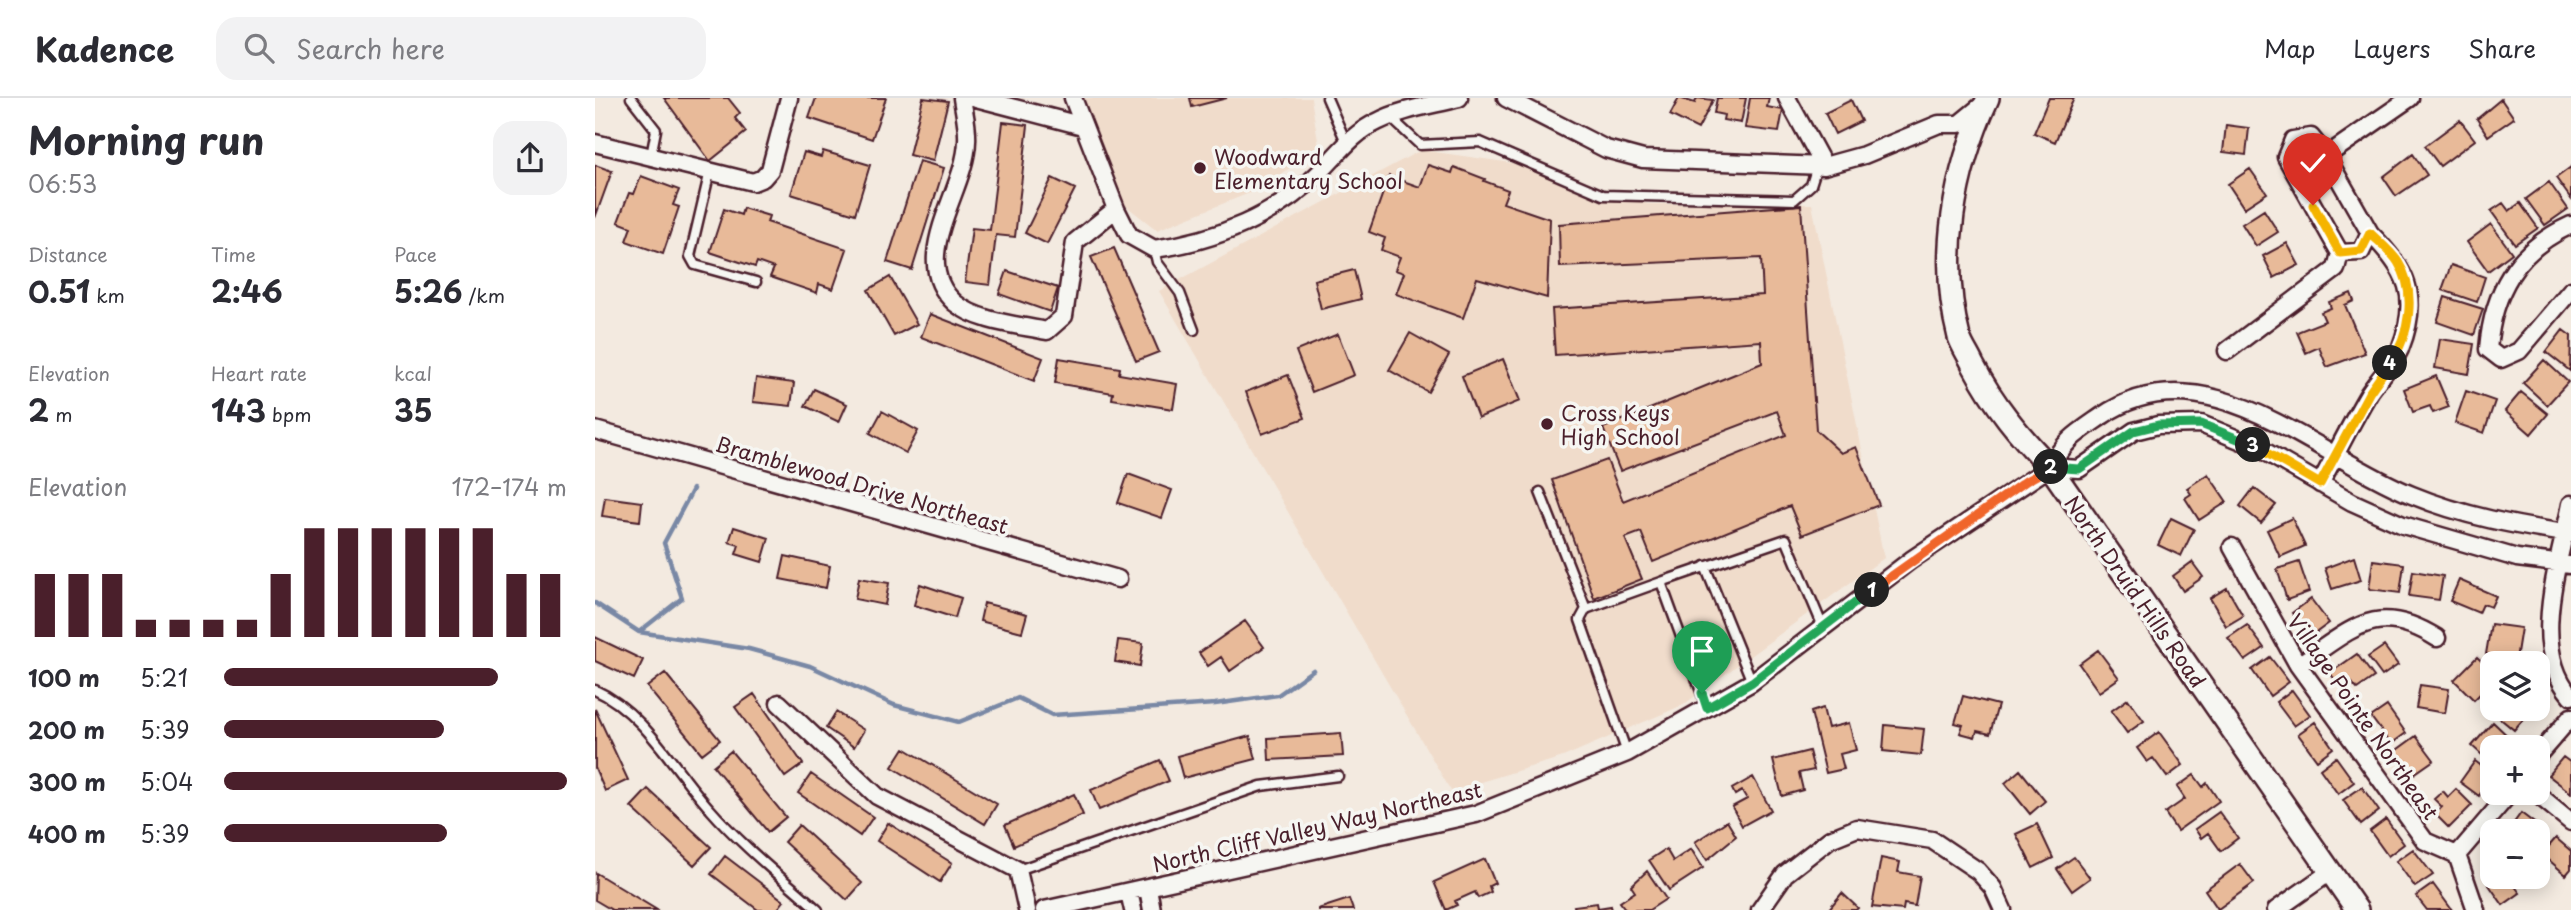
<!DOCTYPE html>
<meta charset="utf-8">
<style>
body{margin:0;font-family:"Playpen Sans",sans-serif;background:#f2f2f3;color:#2b2b33;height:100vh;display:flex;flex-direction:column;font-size:26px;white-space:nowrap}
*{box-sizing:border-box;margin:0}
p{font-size:23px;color:#7c7c81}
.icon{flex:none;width:38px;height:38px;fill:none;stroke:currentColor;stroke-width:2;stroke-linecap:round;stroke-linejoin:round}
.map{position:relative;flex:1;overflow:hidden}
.details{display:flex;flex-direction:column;background:#fff;width:595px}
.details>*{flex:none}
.tools{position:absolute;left:1885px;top:553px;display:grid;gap:14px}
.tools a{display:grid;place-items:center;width:70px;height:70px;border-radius:14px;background:#fff;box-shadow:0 4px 18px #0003;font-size:35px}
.pin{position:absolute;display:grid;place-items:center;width:60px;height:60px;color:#fff;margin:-72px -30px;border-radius:50% 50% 50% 0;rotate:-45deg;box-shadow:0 0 7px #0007}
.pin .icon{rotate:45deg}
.km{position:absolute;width:35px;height:35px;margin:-18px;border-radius:50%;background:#222;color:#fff;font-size:19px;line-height:35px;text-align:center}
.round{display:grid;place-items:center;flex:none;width:74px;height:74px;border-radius:21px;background:#f2f2f3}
.head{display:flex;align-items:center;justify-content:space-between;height:119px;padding:0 28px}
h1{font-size:38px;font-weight:700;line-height:52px}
.stats{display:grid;grid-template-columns:repeat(3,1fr);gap:10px;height:119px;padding:7px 28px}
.stats div{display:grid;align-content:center}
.stats b{font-size:30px;font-weight:700}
.stats small{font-size:19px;font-weight:400}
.stats p{font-size:19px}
.chart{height:196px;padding:14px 28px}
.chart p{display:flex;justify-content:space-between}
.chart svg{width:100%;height:126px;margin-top:7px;stroke:#4a1f2b;stroke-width:6}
ul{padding:0 28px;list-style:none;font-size:23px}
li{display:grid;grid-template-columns:112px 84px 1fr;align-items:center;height:52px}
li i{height:18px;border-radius:9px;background:#4a1f2b}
header{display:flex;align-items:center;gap:42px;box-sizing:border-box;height:98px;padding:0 35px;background:#fff;border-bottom:2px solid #e1e1e2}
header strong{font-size:33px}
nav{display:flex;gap:38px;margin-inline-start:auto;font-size:24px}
.search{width:490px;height:63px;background:#f2f2f3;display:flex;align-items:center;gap:18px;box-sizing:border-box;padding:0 24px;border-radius:21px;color:#7c7c81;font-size:26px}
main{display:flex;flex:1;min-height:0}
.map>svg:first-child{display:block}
.built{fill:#f0dccb}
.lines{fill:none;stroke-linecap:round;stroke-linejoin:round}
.stream{stroke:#7988a5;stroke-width:4.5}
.building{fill:#e8ba99;stroke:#4a1f2b;stroke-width:2}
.lane-casing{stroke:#4a1f2b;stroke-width:13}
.street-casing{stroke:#4a1f2b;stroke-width:21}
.secondary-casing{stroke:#4a1f2b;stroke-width:26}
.lane{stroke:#f6f6f2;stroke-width:8}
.street{stroke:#f6f6f2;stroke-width:16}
.secondary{stroke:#f6f6f2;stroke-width:21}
.split-1-casing{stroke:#fff;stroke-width:14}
.split-2-casing{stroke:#fff;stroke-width:14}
.split-3-casing{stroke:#fff;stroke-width:14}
.split-4-casing{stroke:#fff;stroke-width:14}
.split-5-casing{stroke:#fff;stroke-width:14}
.split-1{stroke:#22a559;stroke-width:9}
.split-2{stroke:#f0652b;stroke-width:9}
.split-3{stroke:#22a559;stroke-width:9}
.split-4{stroke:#f5b400;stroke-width:9}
.split-5{stroke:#f5b400;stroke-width:9}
.poi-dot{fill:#4a1f2b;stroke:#f6f6f2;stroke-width:2.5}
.labels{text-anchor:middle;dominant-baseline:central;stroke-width:7;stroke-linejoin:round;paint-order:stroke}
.poi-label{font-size:21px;fill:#4a1f2b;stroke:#f6f6f2;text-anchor:start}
.street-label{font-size:21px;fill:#4a1f2b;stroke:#f6f6f2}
</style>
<header>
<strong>Kadence</strong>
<div class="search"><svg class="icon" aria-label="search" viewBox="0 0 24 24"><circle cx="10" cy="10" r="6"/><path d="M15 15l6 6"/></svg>Search here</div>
<nav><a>Map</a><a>Layers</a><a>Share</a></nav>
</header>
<main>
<section class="details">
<div class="head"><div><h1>Morning run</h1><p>06:53</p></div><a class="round"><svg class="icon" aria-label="share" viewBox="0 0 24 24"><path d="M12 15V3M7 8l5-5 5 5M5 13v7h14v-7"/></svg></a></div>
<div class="stats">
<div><p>Distance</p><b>0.51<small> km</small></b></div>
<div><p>Time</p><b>2:46</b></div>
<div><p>Pace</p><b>5:26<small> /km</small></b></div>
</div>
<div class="stats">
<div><p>Elevation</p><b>2<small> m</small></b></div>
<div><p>Heart rate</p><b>143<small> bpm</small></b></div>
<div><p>kcal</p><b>35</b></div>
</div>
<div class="chart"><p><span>Elevation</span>172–174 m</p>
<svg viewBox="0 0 160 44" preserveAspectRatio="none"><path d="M5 44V22M15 44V22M25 44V22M35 44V38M45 44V38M55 44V38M65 44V38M75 44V22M85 44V6M95 44V6M105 44V6M115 44V6M125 44V6M135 44V6M145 44V22M155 44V22"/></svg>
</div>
<ul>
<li><b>100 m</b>5:21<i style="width:80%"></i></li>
<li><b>200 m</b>5:39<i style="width:64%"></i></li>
<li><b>300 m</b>5:04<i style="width:100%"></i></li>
<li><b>400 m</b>5:39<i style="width:65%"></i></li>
</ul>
</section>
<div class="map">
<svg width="1976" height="812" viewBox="0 0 1976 812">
<rect width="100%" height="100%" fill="#f3eae0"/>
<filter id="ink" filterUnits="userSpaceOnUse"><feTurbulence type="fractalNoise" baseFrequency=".0143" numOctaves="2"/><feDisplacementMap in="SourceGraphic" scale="14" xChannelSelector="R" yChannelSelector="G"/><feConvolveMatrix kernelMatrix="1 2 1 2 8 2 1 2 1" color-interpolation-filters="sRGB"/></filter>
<g filter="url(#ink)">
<path class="built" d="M486,0H716L724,49L667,90L562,132L530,107Z
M826,52L917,65L1053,106H1217L1289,460L1088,607L968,659L856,693L564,193Z"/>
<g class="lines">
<path class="stream" d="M0,505L44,534L87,500L69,445L98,391
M44,534L154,551L215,568L299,607L364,624L423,600L457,617L620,606L683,597L718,572"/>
</g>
<path class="building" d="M69,0H133L145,15L140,20L151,34L115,63Z
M221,0H291L277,41L214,20Z
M328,0L353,3L338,63L314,57Z
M595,0H632L597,9Z
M1084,0L1100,5L1102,0L1118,2L1103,31L1075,17Z
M1122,0H1151L1146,25L1128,22L1129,17L1119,15Z
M1155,0H1174L1172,9L1188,12L1184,34L1150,30Z
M1454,0H1479L1460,44L1439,35Z
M1906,1L1919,20L1893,38L1882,21Z
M1256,2L1266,23L1240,36L1230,15Z
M1865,22L1880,42L1845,68L1830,48Z
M408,24L433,27L420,139L401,137L395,187L370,184L377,130L395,132Z
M1631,27L1654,30L1651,57L1628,54Z
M228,53L275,67L260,116L196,96L209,54L226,59Z
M1818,56L1832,77L1801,98L1788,79Z
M324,63L349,70L317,172L292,164Z
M0,67L17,73L0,120Z
M833,67L857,75L859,69L890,81L889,83L913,92L908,105L955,121L952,200L882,180L868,220L801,196L809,175L800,172L805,159L786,152L790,140L774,134L794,78L825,89Z
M1976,69V101L1961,80Z
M1655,71L1672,95L1649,110L1633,86Z
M46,78L84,92L78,107L84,109L68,156L31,143L36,129L23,124L34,95L39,96Z
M457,80L480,91L452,146L430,135Z
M1954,84L1973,111L1950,127L1931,101Z
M1908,105L1914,113L1925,105L1943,130L1920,146L1896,113Z
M1206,107L1221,332L1246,355L1261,349L1284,407L1207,437L1195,408L1058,464L1046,434L1030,440L1047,481L999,500L957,382L1012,362L1028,403L1191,337L1182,313L1025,373L1008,330L1167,265L1166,243L960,257L957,211L1168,197L1166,160L965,169L964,126Z
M148,110L174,118L172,124L252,151L238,191L224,186L222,195L175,179L179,170L162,164L160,169L115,154L129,111L146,117Z
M1669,112L1683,134L1661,148L1647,126Z
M1896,126L1917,155L1893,173L1872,144Z
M1692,145L1704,167L1679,180L1668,158Z
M519,150L564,254L541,263L496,159Z
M1856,167L1890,179L1882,204L1847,192Z
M759,172L766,201L726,211L719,182Z
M412,173L463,190L455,214L404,196Z
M295,179L322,226L299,238L273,192Z
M1756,195L1759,203L1750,207L1770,255L1732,269L1724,249L1711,255L1702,234L1730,223L1726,214L1736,210L1734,204Z
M1850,199L1888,211L1879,237L1842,224Z
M335,216L448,260L439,283L326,239Z
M1968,232L1976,238L1975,273L1951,254Z
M815,235L854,257L833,294L794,272Z
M743,236L759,277L717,294L701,253Z
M1845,241L1879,246L1874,276L1840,270Z
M464,260L525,270L524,276L582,286L578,311L517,301L518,295L460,285Z
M908,261L925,303L883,320L867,278Z
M1949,262L1973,284L1952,307L1928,285Z
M693,277L710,320L667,336L651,294Z
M1841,278L1854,309L1838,315L1835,308L1818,314L1809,291Z
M161,280L199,285L196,308L158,304Z
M219,291L252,306L244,324L210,308Z
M1871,293L1900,303L1889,335L1860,325Z
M1926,294L1953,316L1936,336L1910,313Z
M287,313L323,333L311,355L275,335Z
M533,376L577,392L567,420L523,405Z
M1613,376L1632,404L1604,422L1590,400L1596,396L1592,390Z
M1659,390L1681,407L1666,425L1645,408Z
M10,399L47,404L45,423L7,418Z
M1576,420L1599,431L1586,458L1563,447Z
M1697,420L1710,448L1685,459L1672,432Z
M139,429L174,440L167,464L141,456L144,447L134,444Z
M190,458L235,468L231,490L185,481Z
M1759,459L1766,482L1737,491L1730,470Z
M1778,462L1809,466L1805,495L1774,491Z
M1597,464L1608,479L1588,493L1578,478Z
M1704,464L1714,494L1692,502L1682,471Z
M1818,473L1848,478L1844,502L1814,498Z
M264,480L294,485L290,507L260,501Z
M1864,482L1901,498L1896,509L1888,506L1884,515L1855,503Z
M325,486L366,500L360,520L319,507Z
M1632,490L1648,518L1631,528L1615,500Z
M1716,501L1734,525L1715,539L1697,515Z
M389,505L432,516L427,534L385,523Z
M650,523L669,549L635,573L626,559L613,568L604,555Z
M1896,526L1926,530L1921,561L1891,556Z
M1652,527L1669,550L1650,563L1633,540Z
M0,539L48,562L39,581L0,563Z
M523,542L548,545L545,568L520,564Z
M1789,548L1803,567L1787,578L1773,559Z
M1503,552L1524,580L1504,594L1484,566Z
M1762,556L1779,579L1762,591L1757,585L1748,592L1735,575Z
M1675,559L1694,584L1675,598L1657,572Z
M1882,559L1897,573L1888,583L1893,588L1879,602L1859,582Z
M70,575L125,642L107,656L52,589Z
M1825,587L1854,591L1850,615L1821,610Z
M1697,592L1715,617L1699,628L1681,604Z
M159,596L208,666L190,679L140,609Z
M1368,598L1403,607L1395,636L1382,633L1380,639L1365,635L1368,627L1360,625Z
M1533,601L1549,623L1532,635L1516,613Z
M1792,608L1811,635L1796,646L1776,619Z
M1228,610L1233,630L1254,625L1261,652L1245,656L1249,671L1231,675L1216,614Z
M0,611L33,682L10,693L0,670Z
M1909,611H1937L1919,632L1902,618Z
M241,614L269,632L259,649L231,630Z
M1720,624L1738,650L1722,662L1703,636Z
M1898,624L1917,642L1910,649H1897L1896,665L1877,648Z
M1290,627L1329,631L1326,657L1288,653Z
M1564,634L1588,667L1572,679L1558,660L1552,664L1542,650Z
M746,635L748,658L674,662L673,640Z
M655,638L661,661L588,680L582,658Z
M1821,638L1839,662L1816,678L1799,654Z
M309,650L402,706L390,726L297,669Z
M136,653L191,719L173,734L118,668Z
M1214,653L1219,672L1204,675L1208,692L1187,698L1178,662Z
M1741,659L1759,684L1743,696L1725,671Z
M1968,659L1976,665V695L1953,677Z
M565,662L574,683L504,712L496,692Z
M1880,663L1897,676L1884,698L1865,684Z
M1425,672L1450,703L1435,716L1410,685Z
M216,676L278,719L265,738L203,695Z
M1599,677L1608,689L1612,685L1624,703L1582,733L1570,715L1590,701L1582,689Z
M1158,679L1176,712L1147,728L1137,709L1152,701L1147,693L1140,697L1137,691Z
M1767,689L1784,713L1766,727L1748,702Z
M53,691L116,749L99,767L36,709Z
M1861,691L1877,707L1854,730L1840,716L1847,709L1839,701L1848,693L1853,699Z
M479,696L488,717L419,748L410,727Z
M1624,714L1643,740L1626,753L1613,735L1606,740L1600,731Z
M1926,715L1951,734L1942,746V733H1913Z
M1791,721L1809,746L1793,758L1775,733Z
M1132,723L1141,738L1112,762L1100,744Z
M293,725L357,765L345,784L282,743Z
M1442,726L1458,760L1438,770L1421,736Z
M204,727L267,785L252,802L189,744Z
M1961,740L1976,753V771L1971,777L1947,756Z
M1071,751L1078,763L1096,751L1108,770L1074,792L1054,762Z
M1818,751L1838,777L1820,789L1801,763Z
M130,758L189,803L182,812H163L116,776Z
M1479,759L1495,780L1477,793L1462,771Z
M1286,760L1305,764L1303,774L1325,778L1320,808L1309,806L1308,812L1277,809Z
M890,761L900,785L894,788L896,794L883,800L880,794L860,803L862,807L851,812L839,784Z
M1645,766L1659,785L1623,811L1610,792Z
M1052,773L1071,801L1054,812H1031L1025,804L1040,794L1036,788Z
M1,775L62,812H17L0,802Z
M1905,779H1913L1925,795L1908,807L1894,787Z
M1838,786L1857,812H1832L1821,798Z
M1247,795L1263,810L1261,812H1233Z
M754,801L758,812H723V811Z
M1002,805L1003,810L1016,808L1017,812H980L979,808Z"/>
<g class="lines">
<g class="lane-casing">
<path id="lane" d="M36,0L61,32L56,58
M732,0L751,44
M795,19L825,47L885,44L1008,97L1199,102L1216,87L1222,68
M115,73L95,158L100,167L161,184
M559,151L562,164L585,195L599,232
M945,394L991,511L985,522L1032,655
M1110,468L1157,584
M991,511L1066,484
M0,592C48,613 79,671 114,710C147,748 186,779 223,812
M1112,610L1066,484L1191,441L1228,529
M423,772L666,688L743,678"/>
</g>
<g class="street-casing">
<path id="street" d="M367,0C369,14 373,29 372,43C371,93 311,162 360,205C383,224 424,227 452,233L469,218L480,144L521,111
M381,0L488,28
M478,0L521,111L534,137L559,151C620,143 682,118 726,73C744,55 758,35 782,24C807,11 838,7 864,0
M911,0L1011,51L1048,61L1229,68L1269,57L1344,26H1364L1391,4
M1192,0L1229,68
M1716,39L1731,58L1775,135L1766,154L1745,155L1691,59L1698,42Z
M0,45L158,84L168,80L175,72L194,0
M1731,58L1815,0
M1976,127C1921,152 1898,194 1893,251L1906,261L1924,253L1976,192
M1632,253L1741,171L1745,155
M0,332L523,481
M1455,369C1471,341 1481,336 1507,318C1611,247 1722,359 1817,397C1868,418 1922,428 1976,436
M1455,369L1484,371L1539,333L1563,327L1606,326L1664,350L1757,404L1808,427L1922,460L1976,467
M1725,386C1741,356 1756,325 1774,295C1783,281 1798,267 1805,251C1826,198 1812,173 1775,135
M1976,406C1965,464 1933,549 1976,598
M1637,449L1703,567L1830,743L1862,757
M1703,567C1756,533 1780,501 1842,540
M184,605L282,698L423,772L432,812
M1942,658L1976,619
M1941,695L1976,724
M1862,757L1915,695
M1862,757L1881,812
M553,790L557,812
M534,794L538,812
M449,812L881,716L1032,655L1157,584L1316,462L1455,369
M1165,812L1190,776L1235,741L1262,730L1337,742L1383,773L1398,790L1408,812
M1681,812L1735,774"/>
</g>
<g class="secondary-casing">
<path id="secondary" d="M1393,0C1359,74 1343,159 1364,239C1367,248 1374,258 1378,267C1399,307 1424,337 1455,369L1762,812"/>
</g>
<use href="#lane" class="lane"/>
<use href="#street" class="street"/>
<use href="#secondary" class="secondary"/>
</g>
</g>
<g class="lines" filter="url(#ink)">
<g class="split-1-casing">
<path id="split-1" d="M1107,595L1112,610L1157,584L1277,492"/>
</g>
<g class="split-2-casing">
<path id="split-2" d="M1277,492L1431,383L1456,369"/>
</g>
<g class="split-3-casing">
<path id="split-3" d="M1456,369L1484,371L1539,333L1563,327L1606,326L1658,347"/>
</g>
<g class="split-4-casing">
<path id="split-4" d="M1658,347L1725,386L1774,295L1795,265"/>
</g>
<g class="split-5-casing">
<path id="split-5" d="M1718,107L1745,155L1766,153L1775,135C1784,144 1796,153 1803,164C1822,194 1815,237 1795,265"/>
</g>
<use href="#split-1" class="split-1"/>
<use href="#split-2" class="split-2"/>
<use href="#split-3" class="split-3"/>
<use href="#split-4" class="split-4"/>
<use href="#split-5" class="split-5"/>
</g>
<g class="poi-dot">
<circle cx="605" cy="70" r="7"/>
<circle cx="952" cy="326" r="7"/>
</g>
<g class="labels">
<g class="poi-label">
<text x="619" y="58">Woodward<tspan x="619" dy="24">Elementary School</tspan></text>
<text x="966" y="314">Cross Keys<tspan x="966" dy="24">High School</tspan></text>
</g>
<g class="street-label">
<text transform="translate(267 386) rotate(16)">Bramblewood Drive Northeast</text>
<text transform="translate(1541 493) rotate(55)">North Druid Hills Road</text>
<text transform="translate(1769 618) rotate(55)">Village Pointe Northeast</text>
<text transform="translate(722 728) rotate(-13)">North Cliff Valley Way Northeast</text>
</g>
</g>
</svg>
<div class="tools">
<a><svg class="icon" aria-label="layers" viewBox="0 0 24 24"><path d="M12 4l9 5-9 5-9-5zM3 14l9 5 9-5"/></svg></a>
<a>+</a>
<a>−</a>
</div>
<div class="pin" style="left:1107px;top:595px;background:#1e9e55"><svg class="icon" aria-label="arrive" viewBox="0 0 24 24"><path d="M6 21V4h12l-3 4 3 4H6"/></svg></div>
<div class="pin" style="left:1718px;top:107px;background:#d93025"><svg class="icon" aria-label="check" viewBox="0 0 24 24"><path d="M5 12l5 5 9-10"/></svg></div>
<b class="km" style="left:1277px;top:492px">1</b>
<b class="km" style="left:1456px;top:369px">2</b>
<b class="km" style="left:1658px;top:347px">3</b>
<b class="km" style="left:1795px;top:265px">4</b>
</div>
</main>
